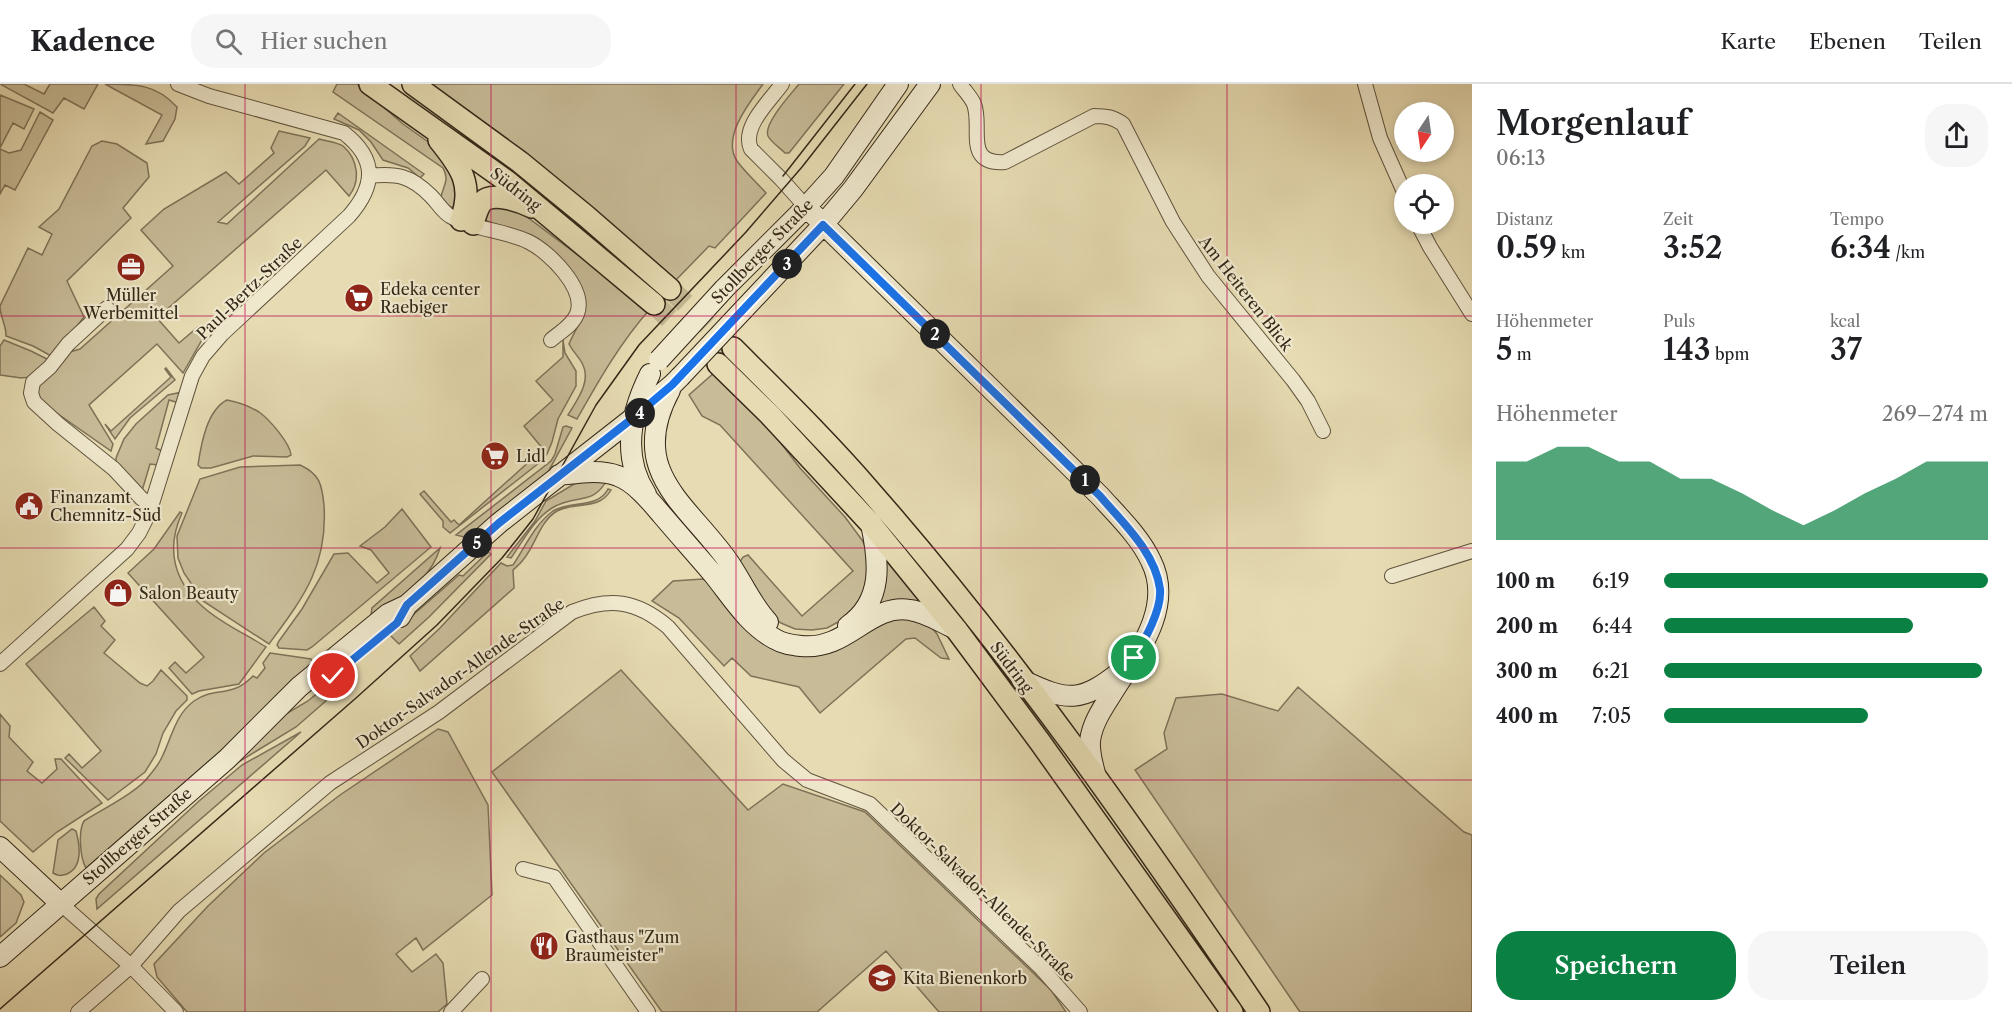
<!DOCTYPE html>
<html lang="de">
<meta charset="utf-8">
<style>
body{margin:0;font-family:"Libre Caslon Text",serif;background:#f6f6f6;color:#202124;height:100vh;display:flex;flex-direction:column;font-size:22px;white-space:nowrap}
*{box-sizing:border-box;margin:0}
p{font-size:20px;color:#757577}
.icon{flex:none;width:33px;height:33px;fill:none;stroke:currentColor;stroke-width:2;stroke-linecap:round;stroke-linejoin:round}
.map{position:relative;flex:1;overflow:hidden}
.panel{display:flex;flex-direction:column;background:#fff;width:540px}
.panel>*{flex:none}
.needle{width:39px;rotate:193deg}
.buttons{position:absolute;left:1394px;top:18px;display:grid;gap:12px}
.buttons a{display:grid;place-items:center;width:60px;height:60px;border-radius:50%;background:#fff;box-shadow:0 3px 9px #0003;font-size:30px}
.pin{position:absolute;display:grid;place-items:center;width:51px;height:51px;color:#fff;margin:-26px;border:3px solid #fff;border-radius:50%;box-shadow:0 2px 6px #0007}
.km{position:absolute;width:30px;height:30px;margin:-15px;border-radius:50%;background:#222;color:#fff;font-size:16px;line-height:30px;text-align:center}
.round{display:grid;place-items:center;flex:none;width:63px;height:63px;border-radius:24px;background:#f6f6f6}
.head{display:flex;align-items:center;justify-content:space-between;height:102px;padding:0 24px}
h1{font-size:33px;font-weight:600;line-height:45px}
.figures{display:grid;grid-template-columns:repeat(3,1fr);gap:9px;height:102px;padding:6px 24px}
.figures div{display:grid;align-content:center}
.figures b{font-size:30px;font-weight:600}
.figures small{font-size:16px;font-weight:400}
.figures p{font-size:16px}
.chart{height:168px;padding:12px 24px}
.chart p{display:flex;justify-content:space-between}
.chart svg{width:100%;height:108px;margin-top:6px;fill:#0b8043;opacity:.7}
.primary-button{display:flex;gap:12px;margin-top:auto;padding:12px 24px}
.primary-button a{flex:1;height:69px;border-radius:24px;background:#0b8043;color:#fff;font-size:24px;font-weight:600;line-height:69px;text-align:center}
.primary-button a+a{background:#f6f6f6;color:#202124}
ul{padding:0 24px;list-style:none;font-size:20px}
li{display:grid;grid-template-columns:96px 72px 1fr;align-items:center;height:45px}
li i{height:15px;border-radius:8px;background:#0b8043}
header{display:flex;align-items:center;gap:36px;box-sizing:border-box;height:84px;padding:0 30px;background:#fff;border-bottom:2px solid #e0e0e0}
header strong{font-size:28px}
nav{display:flex;gap:33px;margin-inline-start:auto;font-size:21px}
.search{width:420px;height:54px;background:#f6f6f6;display:flex;align-items:center;gap:15px;box-sizing:border-box;padding:0 21px;border-radius:24px;color:#757577;font-size:22px}
main{display:flex;flex:1;min-height:0}
.map>svg:first-child{display:block}
.green{fill:#c8bc98;stroke:#7e7258;stroke-width:1.5}
.lines{fill:none;stroke-linecap:round;stroke-linejoin:round}
.primary-tunnel{stroke:#c2b793;stroke-width:21;stroke-dasharray:21 10;stroke-linecap:butt}
.minor-casing{stroke:#60543e;stroke-width:16}
.secondary-casing{stroke:#332717;stroke-width:22}
.primary-casing{stroke:#332717;stroke-width:24}
.minor{stroke:#efe8cd;stroke-width:14}
.secondary{stroke:#efe8cd;stroke-width:20}
.primary{stroke:#e6dbb2;stroke-width:21}
.tram{stroke:#332717;stroke-width:1.5}
.secondary-bridge-casing{stroke:#332717;stroke-width:22;stroke-linecap:butt}
.secondary-bridge{stroke:#efe8cd;stroke-width:20}
.route-casing{stroke:#fff;stroke-width:12}
.route{stroke:#1a73e8;stroke-width:8}
.grid{fill:none;stroke:#c2185b;stroke-width:1.5;stroke-opacity:0.55}
.labels{text-anchor:middle;dominant-baseline:central;stroke-width:4.5;stroke-linejoin:round;paint-order:stroke}
.street-label{font-size:16px;fill:#332717;stroke:#efe8cd}
.poi-label{font-size:16px;fill:#332717;stroke:#efe8cd;text-anchor:start}
</style>
<header>
<strong>Kadence</strong>
<div class="search"><svg class="icon" aria-label="search" viewBox="0 0 24 24"><circle cx="10" cy="10" r="6"/><path d="M15 15l6 6"/></svg>Hier suchen</div>
<nav><a>Karte</a><a>Ebenen</a><a>Teilen</a></nav>
</header>
<main>
<div class="map">
<svg width="1472" height="928" viewBox="0 0 1472 928">
<rect width="100%" height="100%" fill="#e6dbb2"/>
<filter id="stains"><feTurbulence type="fractalNoise" baseFrequency=".00333" numOctaves="4"/><feColorMatrix values="0 0 0 0 .2 0 0 0 0 .09 0 0 0 0 .02 0 0 0 .5 -.17"/></filter>
<radialGradient id="worn" r=".72"><stop offset=".6" stop-color="#630" stop-opacity="0"/><stop offset="1" stop-color="#630" stop-opacity=".3"/></radialGradient>
<path class="green" d="M0,0H24L44,10L50,0H98L84,25L64,14L53,29Z
M105,0C136,0 156,0 177,23L175,35L163,57L146,60L162,31Z
M337,0H357L403,40L441,67L460,90L456,124L447,122L441,113C443,102 450,96 443,84L333,8Z
M426,0H763C750,18 721,53 737,77C745,88 756,98 766,109L715,164L709,162L675,197Z
M799,0H844L789,69H785C780,64 771,58 768,52C763,40 791,10 799,0Z
M0,11L34,25L24,45L13,39L0,64Z
M40,28L53,36L15,106L5,101L0,110V65L9,69L21,66Z
M338,29L424,90L420,94L408,84L383,76L371,58L359,46L334,35Z
M279,47L310,54L305,62L218,138L227,140L319,55C326,57 337,58 343,62C358,75 361,97 349,112L326,86L157,234L179,259L198,243L203,251V254L183,289L157,260L89,321L113,360L111,367L48,323L40,314L38,308L39,301L66,269L80,265L173,182L141,146L164,125L226,88L239,100L274,69L271,64Z
M102,57L117,60L147,79L149,93L123,124L131,134L67,197L84,233L53,273L33,262L6,252C6,240 0,233 0,222L28,164L42,171L52,150L39,143L59,125L92,62Z
M481,120L511,121L650,225C620,259 599,296 577,335L568,331C577,316 591,298 583,281C580,274 573,268 569,260C574,247 585,234 585,218C586,198 549,159 531,151C515,144 498,142 482,135Z
M4,256L31,267L51,277C29,298 29,295 0,291V262Z
M563,256L565,269L576,287V302L558,335L552,358L547,370L539,379L450,449L443,443V437L420,410L424,407L451,438L454,436L459,441L543,365L524,342L553,316L536,297L563,273Z
M166,284L175,296L130,334L115,355L105,340L111,347L171,293L165,285Z
M715,288L764,332L780,358L800,384L845,433L862,456L872,476L864,514L854,526L840,537L827,544L812,546L795,545L781,539L769,530L739,479L743,473L748,471L802,532L853,487L720,341L702,332L689,311Z
M182,308L179,319L169,316L156,364L162,367L158,381L150,380L142,407L116,385V374L124,355L136,340L168,311Z
M227,316C238,318 249,322 259,328C269,335 290,359 291,371L287,373L253,372L211,384H201L198,381C201,360 207,326 227,316Z
M566,342L572,344L548,388L542,395L480,446L464,453L456,451L551,377L555,370L563,343Z
M300,381C320,390 322,401 324,421C328,482 303,514 269,560L203,517L184,489L178,474L177,452L200,395L240,383Z
M587,396H607C592,423 575,409 552,424C534,435 523,457 511,474L507,473L535,437L546,417L574,400Z
M608,405L611,406C599,427 576,417 557,427C539,438 536,461 523,476C520,480 516,483 513,486L514,504L420,587L410,572L439,545L501,479L507,482L513,481C525,463 535,440 553,427C570,416 598,425 608,405Z
M402,425L431,463L312,563L307,566L279,564L277,561L279,557L302,525L334,470L348,469L377,499L389,489L371,466L360,462L385,443Z
M180,428L182,429C166,464 173,496 202,522C220,539 246,550 266,563L239,600L199,607L192,610L169,584L175,578L186,589L204,573L128,489L154,465Z
M440,464C431,496 399,515 375,537L371,531L372,524Z
M880,466L927,521L875,526Z
M488,468L491,470L429,533L399,560L390,551L459,491L463,492Z
M703,495L720,507L781,564L893,532L925,536L937,550L949,575L941,574L915,554L906,555L820,629L799,603L751,592L732,574L724,582L679,534L652,517L673,497Z
M94,523L105,537L101,542L115,556L104,569L140,599L147,602L153,597L161,586L187,612V616L176,627L163,649L156,670L145,688L108,716L65,674L69,670L82,684L101,667L26,580Z
M270,569L311,575L315,585L86,784C80,774 78,747 84,737C101,726 138,708 149,692C154,686 159,680 162,673C172,653 175,631 194,617C215,602 231,615 253,592L257,594L265,584L263,579Z
M621,586L748,726L783,700L865,728L1051,906L1066,928H939L886,867L817,928H662L492,688Z
M327,601L335,609L296,643L240,677L196,712L279,634L308,617Z
M1298,603L1464,748L1472,751V928H1300L1135,686L1167,665L1164,649L1176,614L1222,610L1278,627Z
M0,630L10,642L9,653L33,678L27,687L42,699L57,685L55,675H61L102,719L57,748L33,768L0,737Z
M438,645L448,648L488,721L492,811L423,866L416,854L396,870L412,888L436,870L443,879L447,920L438,928H187L157,893L154,880L208,822L264,769L340,711Z
M301,648L97,825L96,815L99,810L199,717L242,681Z
M72,745L76,747C80,762 83,783 67,790C61,792 58,792 53,789L58,756Z
M0,791L21,811L24,818L16,839L0,853Z"/>
<g class="lines">
<path class="primary-tunnel" d="M670,205L732,264
M654,220L717,279"/>
<g class="minor-casing">
<path id="minor" d="M782,0C770,17 741,43 751,65L781,95L806,123
M960,0C964,6 971,13 974,20C983,43 963,81 1005,78L1094,32C1106,32 1113,33 1123,40L1173,138L1208,192L1293,296L1308,317L1323,347
M1365,0L1380,54L1404,108
M369,92C398,89 411,92 431,112C438,119 442,127 450,132C474,146 505,146 529,158C549,168 587,205 577,230C572,242 560,248 551,256
M1418,140L1430,163L1472,230
M107,224L68,260L50,283L33,298L31,309L34,318L58,340L114,385L141,414L151,422
M1392,492L1472,467
M0,580L127,465L139,449L149,429L192,292L203,272L222,250L349,132C376,101 377,75 344,49L209,12L178,0
M523,785L554,793L648,928
M60,819L131,882L78,928
M176,928L131,882L179,827L330,699L439,628L572,528C610,513 636,516 668,543L783,676L807,696L870,720L1042,885L1080,928
M451,928L482,895"/>
</g>
<g class="secondary-casing">
<path id="secondary" d="M806,123L1100,412C1118,432 1140,453 1151,477C1175,525 1135,572 1111,611C1102,625 1092,640 1090,657C1089,669 1093,682 1096,693
M724,205L806,123L834,92L898,0
M744,225L823,141L853,105L930,0
M670,306C626,388 687,419 728,477C742,497 751,520 768,538
M559,391C578,389 600,385 618,392C635,398 651,418 662,431C679,451 696,470 713,490C731,512 748,541 775,555C783,560 792,561 801,562C848,567 869,519 910,526C926,528 942,539 956,545
M646,410C621,372 631,328 650,290
M400,533L407,521L499,439L633,334L672,301L680,293
M848,542C884,517 879,477 871,440
M1022,596C1068,618 1081,619 1121,587
M0,763L60,819
M0,873L227,675L299,603L388,530L407,521"/>
</g>
<g class="primary-casing">
<path id="primary" d="M370,0L508,98L654,220
M413,0L520,78L586,132L670,205
M439,56C461,83 474,101 461,136
M473,140C475,133 477,124 482,118C492,107 522,118 532,123
M733,264C780,311 828,358 871,408C1013,570 1139,750 1259,928
M718,280L770,331L871,440L956,545L1040,658L1232,928"/>
</g>
<use href="#minor" class="minor"/>
<use href="#secondary" class="secondary"/>
<use href="#primary" class="primary"/>
<path class="tram" d="M783,92L855,0
M0,925L356,614L437,541L502,474L533,435L596,321L639,261L746,148L802,83L867,0"/>
<g class="secondary-bridge-casing">
<path id="secondary-bridge" d="M659,276L724,205
M680,293L744,225"/>
</g>
<use href="#secondary-bridge" class="secondary-bridge"/>
</g>
<g class="lines">
<g class="route-casing">
<path id="route" d="M333,592L397,539L407,521L499,439L633,334L672,301L823,141L1100,412C1123,439 1155,468 1160,505C1162,526 1144,557 1134,574"/>
</g>
<use href="#route" class="route"/>
</g>
<path class="grid" d="M245,0V928M491,0V928M736,0V928M981,0V928M1227,0V928M0,232H1472M0,464H1472M0,696H1472"/>
<defs>
<g id="office-disc" transform="scale(1.5)"><circle r="9.5" fill="#8f2418" stroke="#efe8cd"/><path d="M-6-3h4V-5.5h4V-3h4V5H-6ZM-1-4.5V-3h2v-1.5ZM-6 0V1H6V0Z" fill="#fff"/></g>
<g id="supermarket-disc" transform="scale(1.5)"><circle r="9.5" fill="#8f2418" stroke="#efe8cd"/><path d="M-6-5.5h2.5l.6 2H6L4.5 2H-2.5L-4.4-4H-6ZM-1.5 3.2a1.3 1.3 0 1 0 .1 0ZM3 3.2a1.3 1.3 0 1 0 .1 0Z" fill="#fff"/></g>
<g id="civic-disc" transform="scale(1.5)"><circle r="9.5" fill="#8f2418" stroke="#efe8cd"/><path d="M-.6-6.5H3V-4.5H.6V-3L4-1V1h2V6H-6V1h2V-1L-.6-3ZM-1.2 2.5V6h2.4V2.5Z" fill="#fff"/></g>
<g id="shop-disc" transform="scale(1.5)"><circle r="9.5" fill="#8f2418" stroke="#efe8cd"/><path d="M-5-2.5h2.3a2.7 3.5 0 0 1 5.4 0H5L5.5 6h-11ZM-1.5-2.5h3a1.5 2.3 0 0 0-3 0Z" fill="#fff"/></g>
<g id="restaurant-disc" transform="scale(1.5)"><circle r="9.5" fill="#8f2418" stroke="#efe8cd"/><path d="M-5-6h1v4h1v-4h1v4h1v-4h1v5L-1.5 .5V6h-2V.5L-5-1ZM5-6V6H3V1.5H1.5Q1.5-4 5-6Z" fill="#fff"/></g>
<g id="school-disc" transform="scale(1.5)"><circle r="9.5" fill="#8f2418" stroke="#efe8cd"/><path d="M0-5L7-2L0 1L-7-2ZM-4 1L0 2.5L4 1V4Q0 6-4 4Z" fill="#fff"/></g>
</defs>
<g fill-rule="evenodd">
<use href="#office-disc" x="131" y="183"/>
<use href="#supermarket-disc" x="359" y="214"/>
<use href="#supermarket-disc" x="495" y="372"/>
<use href="#civic-disc" x="29" y="422"/>
<use href="#shop-disc" x="118" y="509"/>
<use href="#restaurant-disc" x="544" y="862"/>
<use href="#school-disc" x="882" y="894"/>
</g>
<g class="labels">
<g class="street-label">
<text transform="translate(516 105) rotate(38)">Südring</text>
<text transform="translate(762 167) rotate(-46)">Stollberger Straße</text>
<text transform="translate(249 204) rotate(-44)">Paul-Bertz-Straße</text>
<text transform="translate(1246 209) rotate(52)">Am Heiteren Blick</text>
<text transform="translate(1012 583) rotate(53)">Südring</text>
<text transform="translate(460 589) rotate(-35)">Doktor-Salvador-Allende-Straße</text>
<text transform="translate(137 752) rotate(-41)">Stollberger Straße</text>
<text transform="translate(983 808) rotate(44)">Doktor-Salvador-Allende-Straße</text>
</g>
<g class="poi-label">
<text x="380" y="205">Edeka center<tspan x="380" dy="18">Raebiger</tspan></text>
<text x="131" y="211" text-anchor="middle">Müller<tspan x="131" dy="18">Werbemittel</tspan></text>
<text x="516" y="372">Lidl</text>
<text x="50" y="413">Finanzamt<tspan x="50" dy="18">Chemnitz-Süd</tspan></text>
<text x="139" y="509">Salon Beauty</text>
<text x="565" y="853">Gasthaus "Zum<tspan x="565" dy="18">Braumeister"</tspan></text>
<text x="903" y="894">Kita Bienenkorb</text>
</g>
</g>
<rect width="100%" height="100%" filter="url(#stains)"/>
<rect width="100%" height="100%" fill="url(#worn)"/>
</svg>
<div class="buttons">
<a><svg class="needle" viewBox="-14 -14 28 28"><path d="M0-13l5 13h-10z" fill="#e53935"/><path d="M0 13l5-13h-10z" fill="#757577"/></svg></a>
<a><svg class="icon" aria-label="locate" viewBox="0 0 24 24"><circle cx="12" cy="12" r="6"/><path d="M12 2v4M12 18v4M2 12h4M18 12h4"/></svg></a>
</div>
<div class="pin" style="left:1134px;top:574px;background:#1e9e55"><svg class="icon" aria-label="arrive" viewBox="0 0 24 24"><path d="M6 21V4h12l-3 4 3 4H6"/></svg></div>
<div class="pin" style="left:333px;top:592px;background:#d93025"><svg class="icon" aria-label="check" viewBox="0 0 24 24"><path d="M5 12l5 5 9-10"/></svg></div>
<b class="km" style="left:1085px;top:396px">1</b>
<b class="km" style="left:935px;top:250px">2</b>
<b class="km" style="left:787px;top:180px">3</b>
<b class="km" style="left:640px;top:329px">4</b>
<b class="km" style="left:477px;top:459px">5</b>
</div>
<section class="panel">
<div class="head"><div><h1>Morgenlauf</h1><p>06:13</p></div><a class="round"><svg class="icon" aria-label="share" viewBox="0 0 24 24"><path d="M12 15V3M7 8l5-5 5 5M5 13v7h14v-7"/></svg></a></div>
<div class="figures">
<div><p>Distanz</p><b>0.59<small> km</small></b></div>
<div><p>Zeit</p><b>3:52</b></div>
<div><p>Tempo</p><b>6:34<small> /km</small></b></div>
</div>
<div class="figures">
<div><p>Höhenmeter</p><b>5<small> m</small></b></div>
<div><p>Puls</p><b>143<small> bpm</small></b></div>
<div><p>kcal</p><b>37</b></div>
</div>
<div class="chart"><p><span>Höhenmeter</span>269–274 m</p>
<svg viewBox="0 0 160 44" preserveAspectRatio="none"><path d="M0 44V12L10 12L20 6L30 6L40 12L50 12L60 19L70 19L80 25L90 32L100 38L110 32L120 25L130 19L140 12L150 12L160 12V44z"/></svg>
</div>
<ul>
<li><b>100 m</b>6:19<i style="width:100%"></i></li>
<li><b>200 m</b>6:44<i style="width:77%"></i></li>
<li><b>300 m</b>6:21<i style="width:98%"></i></li>
<li><b>400 m</b>7:05<i style="width:63%"></i></li>
</ul>
<div class="primary-button"><a>Speichern</a><a>Teilen</a></div>
</section>
</main>
